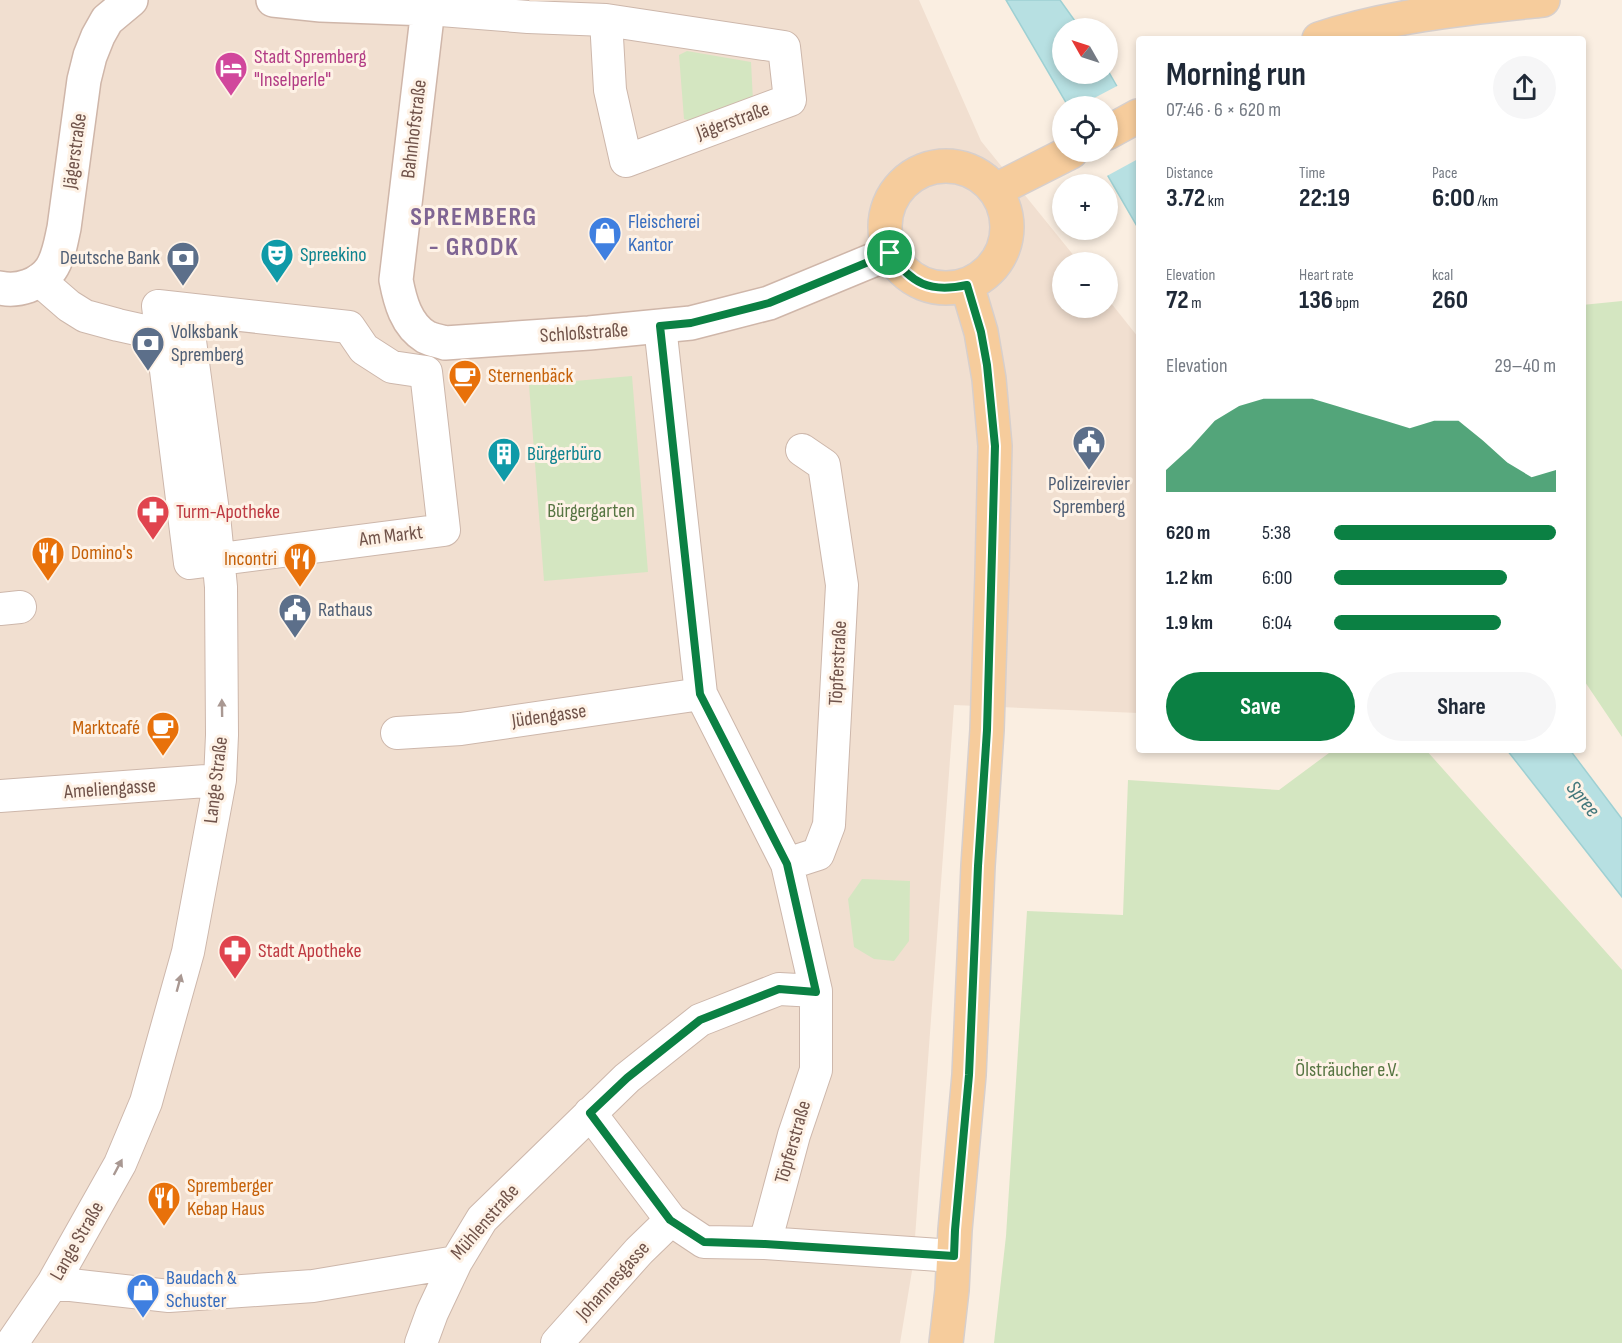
<!DOCTYPE html>
<meta charset="utf-8">
<style>
body{margin:0;font-family:"Sofia Sans Condensed",sans-serif;background:#f6f6f7;color:#1f2937;height:100vh;display:flex;flex-direction:column;font-size:22px;white-space:nowrap}
*{box-sizing:border-box;margin:0}
p{font-size:20px;color:#747a83}
.icon{flex:none;width:33px;height:33px;fill:none;stroke:currentColor;stroke-width:2;stroke-linecap:round;stroke-linejoin:round}
.map{position:relative;flex:1;overflow:hidden}
.panel{position:absolute;left:1136px;top:36px;width:450px;height:717px;display:flex;flex-direction:column;background:#fff;border-radius:6px;box-shadow:0 3px 9px #0003}
.panel>*{flex:none}
.needle{width:39px;rotate:309deg}
.fabs{position:absolute;left:1052px;top:18px;display:grid;gap:12px}
.fabs a{display:grid;place-items:center;width:66px;height:66px;border-radius:50%;background:#fff;box-shadow:0 3px 9px #0003;font-size:30px}
.pin{position:absolute;display:grid;place-items:center;width:51px;height:51px;color:#fff;margin:-26px;border:3px solid #fff;border-radius:50%;box-shadow:0 2px 6px #0007}
.round{display:grid;place-items:center;flex:none;width:63px;height:63px;border-radius:32px;background:#f6f6f7}
.overview{display:flex;align-items:center;justify-content:space-between;height:102px;padding:0 30px}
h1{font-size:33px;font-weight:700;line-height:45px}
.stats{display:grid;grid-template-columns:repeat(3,1fr);gap:9px;height:102px;padding:6px 30px}
.stats div{display:grid;align-content:center}
.stats b{font-size:26px;font-weight:700}
.stats small{font-size:16px;font-weight:400}
.stats p{font-size:16px}
.chart{height:168px;padding:12px 30px}
.chart p{display:flex;justify-content:space-between}
.chart svg{width:100%;height:108px;margin-top:6px;fill:#0b8043;opacity:.7}
.cta{display:flex;gap:12px;margin-top:auto;padding:12px 30px}
.cta a{flex:1;height:69px;border-radius:36px;background:#0b8043;color:#fff;font-size:24px;font-weight:700;line-height:69px;text-align:center}
.cta a+a{background:#f6f6f7;color:#1f2937}
ul{padding:0 30px;list-style:none;font-size:20px}
li{display:grid;grid-template-columns:96px 72px 1fr;align-items:center;height:45px}
li i{height:15px;border-radius:8px;background:#0b8043}
.map>svg:first-child{display:block}
.residential{fill:#f1dfd0}
.green{fill:#d4e6c1}
.water{fill:#b7e0e2;stroke:#9ed0d3;stroke-width:1.5}
.pier{fill:#faeee1}
.lines{fill:none;stroke-linecap:round;stroke-linejoin:round}
.street-casing{stroke:#cdb7ab;stroke-width:34}
.secondary-casing{stroke:#cfb6a9;stroke-width:36}
.primary-casing{stroke:#d7cfcc;stroke-width:36}
.street{stroke:#fff;stroke-width:32}
.secondary{stroke:#fff;stroke-width:33}
.primary{stroke:#f6cc9c;stroke-width:33}
.oneway{fill:#a99892}
.route-casing{stroke:#fff;stroke-width:12}
.route{stroke:#0b8043;stroke-width:8}
.labels{text-anchor:middle;dominant-baseline:central;stroke-width:6;stroke-linejoin:round;paint-order:stroke}
.hotel-label{font-size:20px;fill:#b23c85;stroke:#fef2e6;text-anchor:start}
.street-label{font-size:20px;fill:#70534a;stroke:#fef2e6}
.shop-label{font-size:20px;fill:#366cbe;stroke:#fef2e6;text-anchor:start}
.culture-label{font-size:20px;fill:#0d838f;stroke:#fef2e6;text-anchor:start}
.service-label{font-size:20px;fill:#4e5e75;stroke:#fef2e6;text-anchor:start}
.food-label{font-size:20px;fill:#c56008;stroke:#fef2e6;text-anchor:start}
.park-label{font-size:20px;fill:#567542;stroke:#fef2e6}
.health-label{font-size:20px;fill:#be3a42;stroke:#fef2e6;text-anchor:start}
.water-label{font-size:21px;font-style:italic;fill:#42777b;stroke:#fef2e6}
.district-label{font-size:26px;font-weight:bold;letter-spacing:1.5px;fill:#7f6593;stroke:#fef2e6}
</style>
<div class="map">
<svg width="1622" height="1343" viewBox="0 0 1622 1343">
<rect width="100%" height="100%" fill="#faeee1"/>
<path class="residential" d="M0,0H919L981,141L1079,262H1062V308H1107V298L1138,337V713L954,705L913,1265L900,1343H0Z"/>
<path class="green" d="M687,51L751,62L753,101L695,122L684,119L679,55Z
M1622,301V737L1583,679L1582,305Z
M632,376L648,572L544,581L529,385Z
M1333,750H1426L1622,970V1343H994L1006,1236L1027,911L1123,915L1128,780L1279,790Z
M862,879L910,881L909,941L894,961L874,959L854,947L848,899Z"/>
<path class="water" d="M1006,0H1060L1080,28H1062V74H1107V69L1138,123V228L1094,152H1107V106H1068Z
M1507,750H1570L1622,819V897Z"/>
<path class="pier" d="M1119,85L1138,117V159L1105,177L1091,152H1107V106H1079Z"/>
<g class="lines">
<g class="street-casing">
<path id="street" d="M428,9L528,17L606,20L784,47L790,100L626,161L610,90L606,20
M158,306L349,327L364,349L392,367L426,372L444,530L190,563Z
M660,326L701,694L787,864L816,991V1070L794,1135L765,1243
M0,609L20,607
M397,733L461,729L701,694
M0,796L220,780
M787,864L818,854L829,825L842,585L824,465L802,450
M590,1113L671,1220L704,1242L765,1243L954,1256
M53,1283L169,1296L313,1286L456,1262L482,1219L627,1078L700,1020L779,989L816,991
M12,1343L53,1283L120,1164L146,1102L188,952L220,780L222,735L221,587L215,526L190,341L118,325L85,316L69,306L39,280
M421,1343L432,1313L456,1262
M557,1343L639,1251L671,1220"/>
</g>
<g class="secondary-casing">
<path id="secondary" d="M273,0L321,5L428,9
M429,0L396,280C400,301 406,325 426,337C432,340 439,341 445,343L589,333L691,323L769,303L890,253
M0,288C18,292 40,285 51,269C59,257 61,241 64,228L84,80L90,56L98,36L107,20L131,0"/>
</g>
<g class="primary-casing">
<path id="primary" d="M1319,39C1391,15 1468,8 1543,0
M1107,133L1138,116
M885 227a61 61 0 1 1 122 0a61 61 0 1 1-122 0Z
M996,190L1071,152
M946,1343L952,1290L955,1230L969,1075L978,866L987,730L992,574L995,446L989,379L981,332L967,285"/>
</g>
<use href="#street" class="street"/>
<use href="#secondary" class="secondary"/>
<use href="#primary" class="primary"/>
</g>
<defs><path id="oneway-solid" d="M-6-.8H1V-3.2L6.5 0L1 3.2V.8H-6Z" transform="scale(1.5)"/></defs>
<g class="oneway">
<use href="#oneway-solid" transform="translate(222 708) rotate(-91)"/>
<use href="#oneway-solid" transform="translate(179 983) rotate(-75)"/>
<use href="#oneway-solid" transform="translate(118 1167) rotate(-62)"/>
</g>
<g class="lines">
<g class="route-casing">
<path id="route" d="M890,253C911,284 930,293 967,285L981,332L987,365L995,446L987,730L978,866L969,1075L955,1230L954,1256L765,1244L704,1242L670,1220L590,1113L627,1078L700,1020L779,989L816,992L787,864L700,694L660,326L691,323L769,303Z"/>
</g>
<use href="#route" class="route"/>
</g>
<defs>
<g id="hotel-pin" transform="scale(1.725)"><path d="M0 17L-7.5 6A9.5 9.5 0 1 1 7.5 6Z" fill="#d1479c" stroke="#fef2e6"/><path d="M-6-4.5h1.5V1H6V5H4.5V3h-9V5H-6ZM-4 0a1.8 1.8 0 1 1 3.6 0ZM.5 0V-2.5h3Q6-2.5 6 0Z" fill="#fff"/></g>
<g id="shop-pin" transform="scale(1.725)"><path d="M0 17L-7.5 6A9.5 9.5 0 1 1 7.5 6Z" fill="#3f7fe0" stroke="#fef2e6"/><path d="M-5-2.5h2.3a2.7 3.5 0 0 1 5.4 0H5L5.5 6h-11ZM-1.5-2.5h3a1.5 2.3 0 0 0-3 0Z" fill="#fff"/></g>
<g id="theatre-pin" transform="scale(1.725)"><path d="M0 17L-7.5 6A9.5 9.5 0 1 1 7.5 6Z" fill="#0f9aa8" stroke="#fef2e6"/><path d="M-5-5.5Q0-4 5-5.5V0Q5 5 0 6Q-5 5-5 0ZM-3.3-2.5H-1v1.5H-3.3ZM1-2.5H3.3v1.5H1ZM-2.8 1Q0 5.5 2.8 1Z" fill="#fff"/></g>
<g id="bank-pin" transform="scale(1.725)"><path d="M0 17L-7.5 6A9.5 9.5 0 1 1 7.5 6Z" fill="#5c6f8a" stroke="#fef2e6"/><path d="M-6-4H6V4H-6ZM0-2.3a2.3 2.3 0 1 0 0 4.6a2.3 2.3 0 1 0 0-4.6Z" fill="#fff"/></g>
<g id="cafe-pin" transform="scale(1.725)"><path d="M0 17L-7.5 6A9.5 9.5 0 1 1 7.5 6Z" fill="#e8710a" stroke="#fef2e6"/><path d="M-5.5-4.5H6V0H3Q3 3.5 0 3.5H-2.5Q-5.5 3.5-5.5 0ZM3-3.2v2h1.7v-2ZM-6 4.5H4V6H-6Z" fill="#fff"/></g>
<g id="civic-pin" transform="scale(1.725)"><path d="M0 17L-7.5 6A9.5 9.5 0 1 1 7.5 6Z" fill="#5c6f8a" stroke="#fef2e6"/><path d="M-.6-6.5H3V-4.5H.6V-3L4-1V1h2V6H-6V1h2V-1L-.6-3ZM-1.2 2.5V6h2.4V2.5Z" fill="#fff"/></g>
<g id="building-pin" transform="scale(1.725)"><path d="M0 17L-7.5 6A9.5 9.5 0 1 1 7.5 6Z" fill="#0f9aa8" stroke="#fef2e6"/><path d="M-4-6H4V6H1V3H-1V6H-4ZM-2.5-4.3h1.7v1.8h-1.7ZM.8-4.3h1.7v1.8H.8ZM-2.5-1h1.7V.8h-1.7ZM.8-1h1.7V.8H.8Z" fill="#fff"/></g>
<g id="pharmacy-pin" transform="scale(1.725)"><path d="M0 17L-7.5 6A9.5 9.5 0 1 1 7.5 6Z" fill="#e0444e" stroke="#fef2e6"/><path d="M-2-6h4v4h4v4h-4v4h-4v-4h-4v-4h4Z" fill="#fff"/></g>
<g id="restaurant-pin" transform="scale(1.725)"><path d="M0 17L-7.5 6A9.5 9.5 0 1 1 7.5 6Z" fill="#e8710a" stroke="#fef2e6"/><path d="M-5-6h1v4h1v-4h1v4h1v-4h1v5L-1.5 .5V6h-2V.5L-5-1ZM5-6V6H3V1.5H1.5Q1.5-4 5-6Z" fill="#fff"/></g>
</defs>
<g fill-rule="evenodd">
<use href="#hotel-pin" x="231" y="68"/>
<use href="#shop-pin" x="605" y="233"/>
<use href="#theatre-pin" x="277" y="255"/>
<use href="#bank-pin" x="183" y="258"/>
<use href="#bank-pin" x="148" y="343"/>
<use href="#cafe-pin" x="465" y="376"/>
<use href="#civic-pin" x="1089" y="442"/>
<use href="#building-pin" x="504" y="454"/>
<use href="#pharmacy-pin" x="153" y="512"/>
<use href="#restaurant-pin" x="48" y="553"/>
<use href="#restaurant-pin" x="300" y="559"/>
<use href="#civic-pin" x="295" y="610"/>
<use href="#cafe-pin" x="163" y="728"/>
<use href="#pharmacy-pin" x="235" y="951"/>
<use href="#restaurant-pin" x="164" y="1198"/>
<use href="#shop-pin" x="143" y="1290"/>
</g>
<g class="labels">
<g class="hotel-label">
<text x="254" y="57">Stadt Spremberg<tspan x="254" dy="23">"Inselperle"</tspan></text>
</g>
<g class="street-label">
<text transform="translate(733 121) rotate(-20)">Jägerstraße</text>
<text transform="translate(414 129) rotate(-83)">Bahnhofstraße</text>
<text transform="translate(75 151) rotate(-82)">Jägerstraße</text>
<text transform="translate(584 333) rotate(-4)">Schloßstraße</text>
<text transform="translate(391 536) rotate(-7)">Am Markt</text>
<text transform="translate(838 663) rotate(-87)">Töpferstraße</text>
<text transform="translate(549 716) rotate(-8)">Jüdengasse</text>
<text transform="translate(216 780) rotate(-83)">Lange Straße</text>
<text transform="translate(110 789) rotate(-4)">Ameliengasse</text>
<text transform="translate(793 1142) rotate(-74)">Töpferstraße</text>
<text transform="translate(485 1222) rotate(-49)">Mühlenstraße</text>
<text transform="translate(77 1241) rotate(-60)">Lange Straße</text>
<text transform="translate(613 1281) rotate(-48)">Johannesgasse</text>
</g>
<g class="shop-label">
<text x="628" y="222">Fleischerei<tspan x="628" dy="23">Kantor</tspan></text>
<text x="166" y="1278">Baudach &amp;<tspan x="166" dy="23">Schuster</tspan></text>
</g>
<g class="culture-label">
<text x="300" y="255">Spreekino</text>
<text x="527" y="454">Bürgerbüro</text>
</g>
<g class="service-label">
<text x="160" y="258" text-anchor="end">Deutsche Bank</text>
<text x="171" y="332">Volksbank<tspan x="171" dy="23">Spremberg</tspan></text>
<text x="1089" y="484" text-anchor="middle">Polizeirevier<tspan x="1089" dy="23">Spremberg</tspan></text>
<text x="318" y="610">Rathaus</text>
</g>
<g class="food-label">
<text x="488" y="376">Sternenbäck</text>
<text x="71" y="553">Domino's</text>
<text x="277" y="559" text-anchor="end">Incontri</text>
<text x="140" y="728" text-anchor="end">Marktcafé</text>
<text x="187" y="1186">Spremberger<tspan x="187" dy="23">Kebap Haus</tspan></text>
</g>
<g class="park-label">
<text x="591" y="511">Bürgergarten</text>
<text x="1347" y="1070">Ölsträucher e.V.</text>
</g>
<g class="health-label">
<text x="176" y="512">Turm-Apotheke</text>
<text x="258" y="951">Stadt Apotheke</text>
</g>
<g class="water-label">
<text transform="translate(1583 799) rotate(51)">Spree</text>
</g>
<g class="district-label">
<text x="474" y="217">SPREMBERG<tspan x="474" dy="30">- GRODK</tspan></text>
</g>
</g>
</svg>
<div class="fabs">
<a><svg class="needle" viewBox="-14 -14 28 28"><path d="M0-13l5 13h-10z" fill="#e53935"/><path d="M0 13l5-13h-10z" fill="#747a83"/></svg></a>
<a><svg class="icon" aria-label="locate" viewBox="0 0 24 24"><circle cx="12" cy="12" r="6"/><path d="M12 2v4M12 18v4M2 12h4M18 12h4"/></svg></a>
<a>+</a>
<a>−</a>
</div>
<div class="pin" style="left:890px;top:253px;background:#1e9e55"><svg class="icon" aria-label="arrive" viewBox="0 0 24 24"><path d="M6 21V4h12l-3 4 3 4H6"/></svg></div>
<section class="panel">
<div class="overview"><div><h1>Morning run</h1><p>07:46 · 6 × 620 m</p></div><a class="round"><svg class="icon" aria-label="share" viewBox="0 0 24 24"><path d="M12 15V3M7 8l5-5 5 5M5 13v7h14v-7"/></svg></a></div>
<div class="stats">
<div><p>Distance</p><b>3.72<small> km</small></b></div>
<div><p>Time</p><b>22:19</b></div>
<div><p>Pace</p><b>6:00<small> /km</small></b></div>
</div>
<div class="stats">
<div><p>Elevation</p><b>72<small> m</small></b></div>
<div><p>Heart rate</p><b>136<small> bpm</small></b></div>
<div><p>kcal</p><b>260</b></div>
</div>
<div class="chart"><p><span>Elevation</span>29–40 m</p>
<svg viewBox="0 0 160 44" preserveAspectRatio="none"><path d="M0 44V35L10 26L20 15L30 9L40 6L50 6L60 6L70 9L80 12L90 15L100 18L110 15L120 15L130 23L140 32L150 38L160 35V44z"/></svg>
</div>
<ul>
<li><b>620 m</b>5:38<i style="width:100%"></i></li>
<li><b>1.2 km</b>6:00<i style="width:78%"></i></li>
<li><b>1.9 km</b>6:04<i style="width:75%"></i></li>
</ul>
<div class="cta"><a>Save</a><a>Share</a></div>
</section>
</div>
